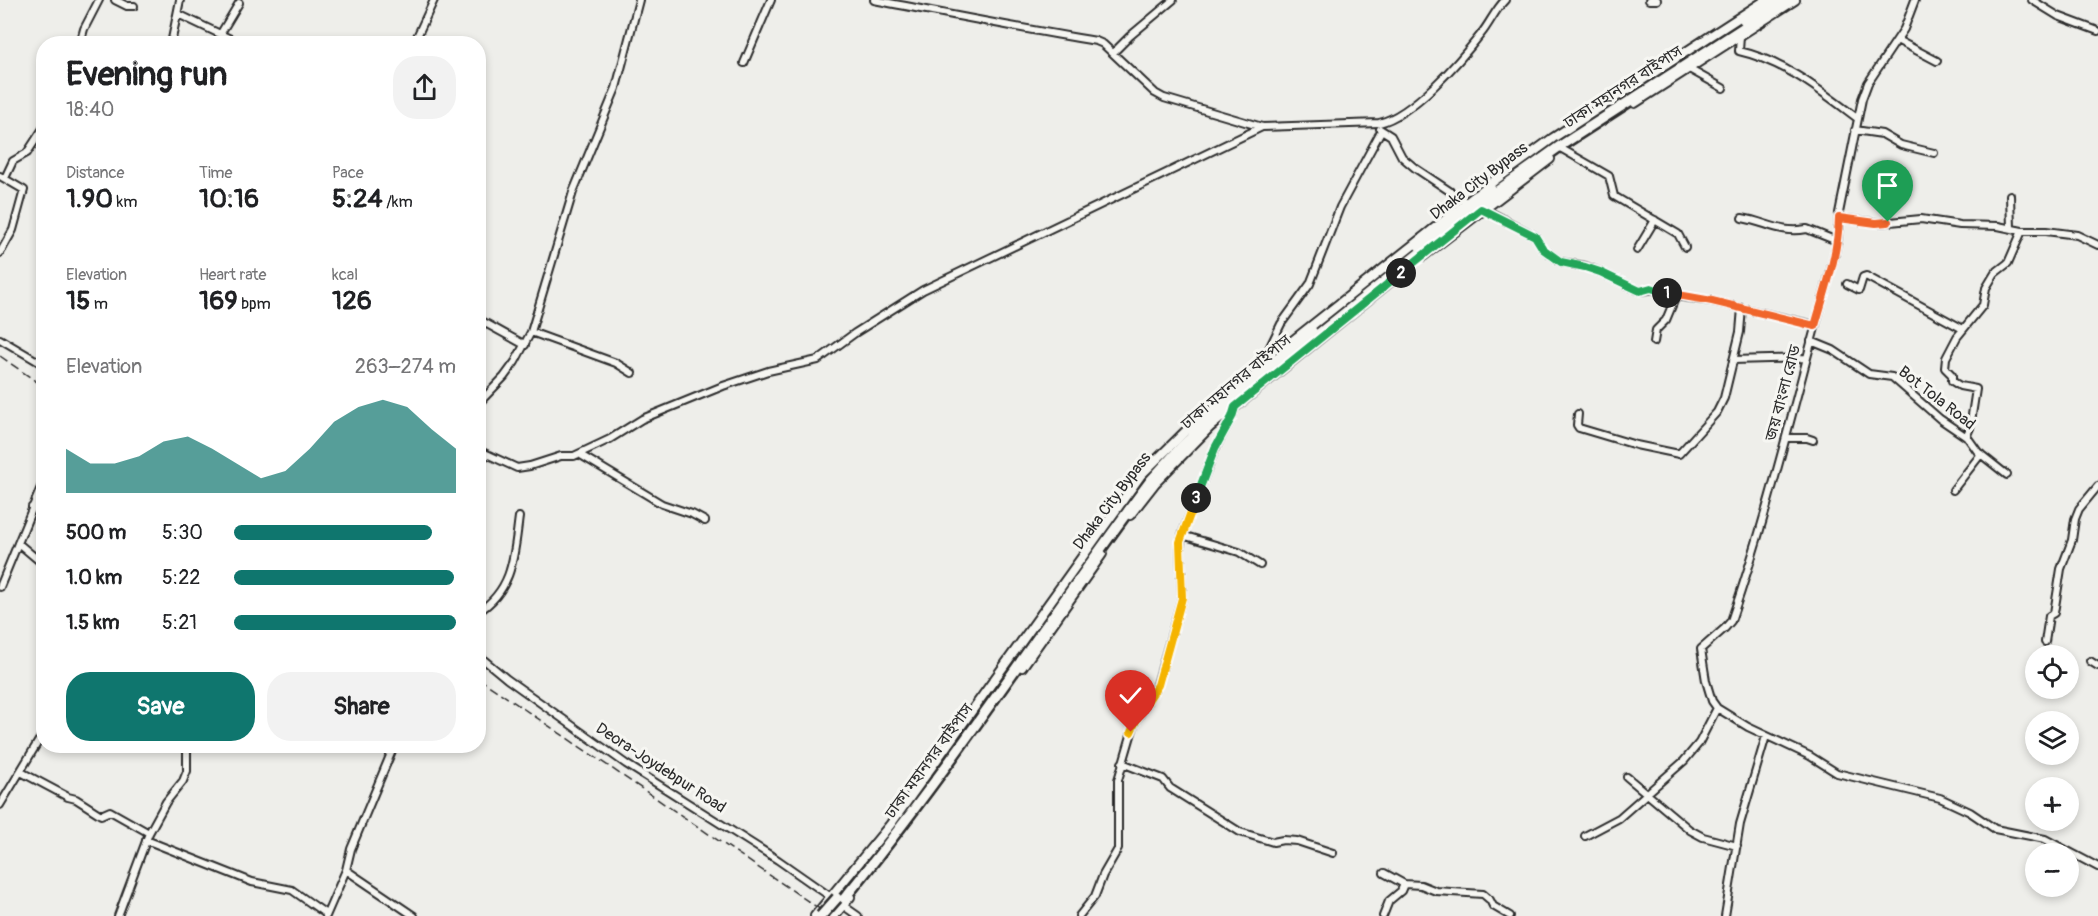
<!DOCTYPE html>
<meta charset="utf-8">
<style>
body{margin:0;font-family:Pangolin,"Noto Sans Bengali",sans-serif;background:#f2f2f2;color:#202124;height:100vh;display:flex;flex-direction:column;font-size:22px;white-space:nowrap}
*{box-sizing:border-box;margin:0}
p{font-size:20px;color:#757577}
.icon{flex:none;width:33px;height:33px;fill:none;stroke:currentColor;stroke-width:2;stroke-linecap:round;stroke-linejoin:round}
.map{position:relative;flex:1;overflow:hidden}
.sheet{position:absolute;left:36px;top:36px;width:450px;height:717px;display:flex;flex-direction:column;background:#fff;border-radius:24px;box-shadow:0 3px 9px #0003}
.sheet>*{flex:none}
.tools{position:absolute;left:2025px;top:645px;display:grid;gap:12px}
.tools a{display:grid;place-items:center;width:54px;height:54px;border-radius:50%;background:#fff;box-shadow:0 3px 9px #0003;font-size:30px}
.pin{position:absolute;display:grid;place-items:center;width:51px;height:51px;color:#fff;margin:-62px -26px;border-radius:50% 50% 50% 0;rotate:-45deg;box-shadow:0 0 6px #0007}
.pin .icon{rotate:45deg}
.km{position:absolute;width:30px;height:30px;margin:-15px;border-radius:50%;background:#222;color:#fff;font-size:16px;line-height:30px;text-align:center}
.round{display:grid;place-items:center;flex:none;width:63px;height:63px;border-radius:24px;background:#f2f2f2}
.summary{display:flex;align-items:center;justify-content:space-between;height:102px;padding:0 30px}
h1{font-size:33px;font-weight:700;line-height:45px}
.metrics{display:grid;grid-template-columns:repeat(3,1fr);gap:9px;height:102px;padding:6px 30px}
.metrics div{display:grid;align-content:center}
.metrics b{font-size:26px;font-weight:700}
.metrics small{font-size:16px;font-weight:400}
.metrics p{font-size:16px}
.chart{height:168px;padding:12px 30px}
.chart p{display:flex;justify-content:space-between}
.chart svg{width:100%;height:108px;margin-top:6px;fill:#0f766e;opacity:.7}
.button{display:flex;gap:12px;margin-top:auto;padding:12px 30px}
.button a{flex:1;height:69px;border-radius:24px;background:#0f766e;color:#fff;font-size:24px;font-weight:700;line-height:69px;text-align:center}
.button a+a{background:#f2f2f2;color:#202124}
ul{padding:0 30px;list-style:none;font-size:20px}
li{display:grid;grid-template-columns:96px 72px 1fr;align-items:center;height:45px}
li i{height:15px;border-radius:8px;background:#0f766e}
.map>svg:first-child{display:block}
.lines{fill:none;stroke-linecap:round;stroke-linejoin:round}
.minor-casing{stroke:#2b2b2b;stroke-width:10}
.major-casing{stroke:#2b2b2b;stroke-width:12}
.highway-casing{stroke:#2b2b2b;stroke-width:14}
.minor{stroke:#f6f6f2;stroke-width:6}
.major{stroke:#f6f6f2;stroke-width:8}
.highway{stroke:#f6f6f2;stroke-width:9}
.rail{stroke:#2b2b2b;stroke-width:1.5;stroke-dasharray:9 4.5;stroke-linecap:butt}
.highway-bridge-casing{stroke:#2b2b2b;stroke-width:14;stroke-linecap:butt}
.highway-bridge{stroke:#f6f6f2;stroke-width:9}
.split-1-casing{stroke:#fff;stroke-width:12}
.split-2-casing{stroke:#fff;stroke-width:12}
.split-3-casing{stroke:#fff;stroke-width:12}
.split-4-casing{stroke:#fff;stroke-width:12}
.split-1{stroke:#f0652b;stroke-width:8}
.split-2{stroke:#22a559;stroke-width:8}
.split-3{stroke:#22a559;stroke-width:8}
.split-4{stroke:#f5b400;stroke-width:8}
.labels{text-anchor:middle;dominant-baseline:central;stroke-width:6;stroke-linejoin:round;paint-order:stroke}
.street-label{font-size:16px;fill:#2b2b2b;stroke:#f6f6f2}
</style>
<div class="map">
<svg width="2098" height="916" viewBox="0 0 2098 916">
<rect width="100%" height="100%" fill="#eeeeea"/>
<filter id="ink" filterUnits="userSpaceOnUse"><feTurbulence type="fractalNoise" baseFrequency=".0167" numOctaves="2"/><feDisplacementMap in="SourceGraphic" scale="12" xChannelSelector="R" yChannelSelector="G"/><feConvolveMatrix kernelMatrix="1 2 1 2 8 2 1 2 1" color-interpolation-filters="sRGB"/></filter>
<g filter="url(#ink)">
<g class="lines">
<g class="minor-casing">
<path id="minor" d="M115,0L127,6H134
M874,0C948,14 1022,29 1096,41L1103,44L1155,93L1164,98L1262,127L1379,123C1413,115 1459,62 1481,34C1490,23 1495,10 1505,0
M1649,0H1657
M1915,0L1904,29L1868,83L1862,99L1839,213L1838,237L1834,258C1800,379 1772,502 1731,621L1725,628L1701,649L1706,681L1712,701L1717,708L1748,727L1810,756L1837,773L1940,798L1970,812L1995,829L2045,839L2098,867
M2032,0L2058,16L2098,31
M178,14L241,44
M221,33L239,3
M1740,36L1739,51C1784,61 1821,91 1857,118
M1897,40L1937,61
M414,43L434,0
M80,44L84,29L99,0
M171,44L180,0
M1113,53L1130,36L1173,0
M744,63L771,0
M1689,69L1723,88
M1380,129L1391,136L1402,157L1415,168L1466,202
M1855,130L1882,134L1901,145L1934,153
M1562,149L1609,176L1614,196L1678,234L1685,247
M0,176L24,190L13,230L0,253
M5,178L13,161L27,153L44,127
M2010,195L2011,228
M1481,209L1486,210L1535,236L1543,249L1561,262L1585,266L1600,272L1640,291L1655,289L1676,296L1711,301L1815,325
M1742,218C1767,222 1780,234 1807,229L1837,241
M1839,218L1880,223L1921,219L1960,225L1998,226L2022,231H2046L2077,235L2098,245
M1637,250L1655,220
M1847,284L1859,290L1863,277L1866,276L1963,329
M478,319L525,345
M531,332L616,363L632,373
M0,339L44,365
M1811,341L1833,350L1869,374L1892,377L1940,419L1968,438L1978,452L2007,475
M1654,342L1656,330L1666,320L1676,296
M1733,360L1806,358
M1260,367L1281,324L1310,284L1340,207L1381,131
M478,404L504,377L515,362L531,332L573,192L616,88L639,0
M1578,414L1577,425L1579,428L1636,445L1679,454L1717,412L1724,398L1740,332L1742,308
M1966,437L1970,428L1976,389L1960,386L1952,381V375L1945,368L1946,358L1957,337L1983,305L1986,288L1995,273L2008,263L2022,231
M1786,438H1807L1813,440
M478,450L517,468L530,466L561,456H574L610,439L642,419L723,386L768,371L818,360L855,333L923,290L1262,127
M579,454L662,504L692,514L705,521
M1953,490L1981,454
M32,507L44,512
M1182,535L1239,552L1260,565
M18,543L44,565
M0,587L44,480
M478,612C514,589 514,554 519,517
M2045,642L2049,616L2054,613L2061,569L2072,540L2075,519L2079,509L2098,486
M478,655L507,679L626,764L778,860L858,916
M2090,661L2098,666
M1122,763L1163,779L1170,788L1240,832L1273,842L1283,840L1297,841L1333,853
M21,772L68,797L76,799L101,815L110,811L149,833
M1627,777L1690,830L1703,837L1737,846
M0,805L44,732
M1585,836L1619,818L1684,761L1699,743L1717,708
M146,840L252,882L292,890L326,914
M346,870L414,916
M1384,873L1404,884L1421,885L1436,891L1483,894L1490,900L1493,906L1510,916
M118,916L149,833L166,802L183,781L187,771V746
M326,916L346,870L351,849L394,746
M1079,916L1095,896L1103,875L1118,849V780L1135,722L1157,685L1182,598L1180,548L1182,535L1215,449L1232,417L1235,407
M1383,916L1389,901L1401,891L1404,884
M1725,916L1740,824L1766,736"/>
</g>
<g class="major-casing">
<path id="major" d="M1635,103L1795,0
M1423,256L1550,159
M1281,350L1494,181L1553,138L1766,0
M1130,515L1155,483L1210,427L1402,272
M1022,667L1102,554
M815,916L890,825L1141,475L1194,423
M834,916L850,897"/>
</g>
<g class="highway-casing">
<path id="highway" d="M1744,20L1774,0
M1419,246L1491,189
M1191,430L1238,389L1312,331
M843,900C953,766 1047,619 1151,480L1182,446L1208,422L1497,191L1560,146L1786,0"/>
</g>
<use href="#minor" class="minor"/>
<use href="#major" class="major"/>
<use href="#highway" class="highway"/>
<path class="rail" d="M0,356L44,387
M478,678L830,916"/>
<g class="highway-bridge-casing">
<path id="highway-bridge" d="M821,916L837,898"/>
</g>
<use href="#highway-bridge" class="highway-bridge"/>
</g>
</g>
<g class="lines" filter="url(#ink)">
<g class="split-1-casing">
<path id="split-1" d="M1667,293L1712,301L1815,326C1825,290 1838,255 1839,218L1876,223L1888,222"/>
</g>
<g class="split-2-casing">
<path id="split-2" d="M1401,273L1481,209L1535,236L1543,249L1561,262L1585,267L1600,272L1640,291L1651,288L1667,293"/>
</g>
<g class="split-3-casing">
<path id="split-3" d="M1196,498L1215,448L1232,417L1235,407L1401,273"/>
</g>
<g class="split-4-casing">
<path id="split-4" d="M1131,732L1139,714L1158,685L1182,598L1180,542L1196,498"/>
</g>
<use href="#split-1" class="split-1"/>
<use href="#split-2" class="split-2"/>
<use href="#split-3" class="split-3"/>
<use href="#split-4" class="split-4"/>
</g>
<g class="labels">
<g class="street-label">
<text transform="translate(1623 87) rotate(-33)">ঢাকা মহানগর বাইপাস</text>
<text transform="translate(1479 181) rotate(-37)">Dhaka City Bypass</text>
<text transform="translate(1236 382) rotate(-40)">ঢাকা মহানগর বাইপাস</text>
<text transform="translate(1783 393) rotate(-75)">জয় বাংলা রোড</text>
<text transform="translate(1937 398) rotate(38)">Bot Tola Road</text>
<text transform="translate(1112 501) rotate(-53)">Dhaka City Bypass</text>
<text transform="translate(929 761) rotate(-54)">ঢাকা মহানগর বাইপাস</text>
<text transform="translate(661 768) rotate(33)">Deora-Joydebpur Road</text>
</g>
</g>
</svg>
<div class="tools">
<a><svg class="icon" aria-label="locate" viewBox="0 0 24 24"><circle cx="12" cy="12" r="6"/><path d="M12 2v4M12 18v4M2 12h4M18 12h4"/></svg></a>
<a><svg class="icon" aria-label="layers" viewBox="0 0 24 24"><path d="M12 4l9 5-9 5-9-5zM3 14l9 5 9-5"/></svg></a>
<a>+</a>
<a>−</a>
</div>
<div class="pin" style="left:1888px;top:222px;background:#1e9e55"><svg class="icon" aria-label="arrive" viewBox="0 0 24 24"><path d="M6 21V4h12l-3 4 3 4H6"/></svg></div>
<div class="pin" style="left:1131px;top:732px;background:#d93025"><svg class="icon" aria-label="check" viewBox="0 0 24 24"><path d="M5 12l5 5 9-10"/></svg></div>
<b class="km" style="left:1667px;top:293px">1</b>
<b class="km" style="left:1401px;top:273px">2</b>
<b class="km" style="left:1196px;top:498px">3</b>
<section class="sheet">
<div class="summary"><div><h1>Evening run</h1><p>18:40</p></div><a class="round"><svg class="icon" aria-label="share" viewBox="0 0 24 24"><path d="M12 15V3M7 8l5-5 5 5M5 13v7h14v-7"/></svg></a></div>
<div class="metrics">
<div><p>Distance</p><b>1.90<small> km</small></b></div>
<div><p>Time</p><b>10:16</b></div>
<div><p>Pace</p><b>5:24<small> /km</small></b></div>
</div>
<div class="metrics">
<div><p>Elevation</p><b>15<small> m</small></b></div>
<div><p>Heart rate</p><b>169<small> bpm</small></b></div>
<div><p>kcal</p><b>126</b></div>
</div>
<div class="chart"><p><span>Elevation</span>263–274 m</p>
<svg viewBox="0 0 160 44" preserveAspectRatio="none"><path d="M0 44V26L10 32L20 32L30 29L40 23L50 21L60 26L70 32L80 38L90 35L100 26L110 15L120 9L130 6L140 9L150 18L160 26V44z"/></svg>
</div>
<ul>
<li><b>500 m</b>5:30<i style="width:89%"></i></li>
<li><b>1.0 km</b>5:22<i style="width:99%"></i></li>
<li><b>1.5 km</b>5:21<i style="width:100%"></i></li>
</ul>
<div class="button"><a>Save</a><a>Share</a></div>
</section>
</div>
